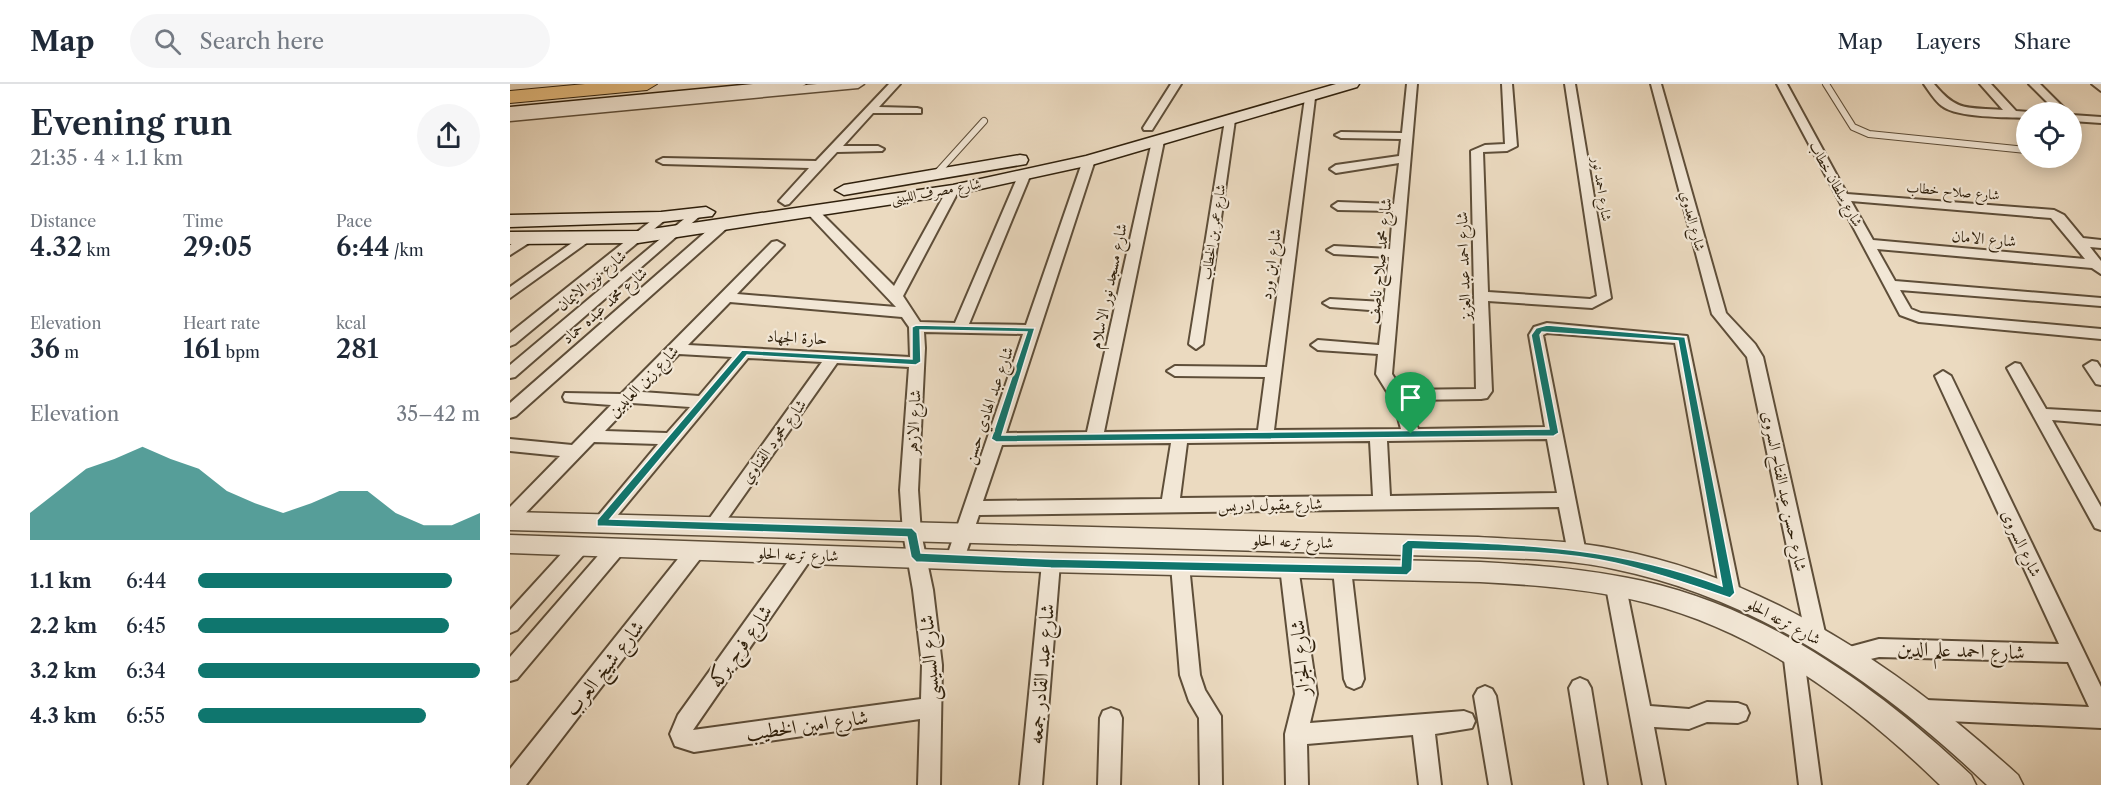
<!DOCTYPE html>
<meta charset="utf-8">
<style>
body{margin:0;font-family:"Libre Caslon Text",Amiri,serif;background:#f6f6f7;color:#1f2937;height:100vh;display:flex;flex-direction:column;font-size:22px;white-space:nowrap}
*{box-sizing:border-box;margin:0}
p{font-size:20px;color:#747a83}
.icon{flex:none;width:33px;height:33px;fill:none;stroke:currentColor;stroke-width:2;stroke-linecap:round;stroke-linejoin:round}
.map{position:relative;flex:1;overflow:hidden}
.details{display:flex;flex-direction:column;background:#fff;width:510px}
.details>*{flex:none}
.controls{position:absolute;left:1506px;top:18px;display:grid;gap:12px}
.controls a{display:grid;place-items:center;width:66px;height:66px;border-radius:50%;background:#fff;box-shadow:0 3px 15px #0003;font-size:30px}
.pin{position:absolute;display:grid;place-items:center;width:51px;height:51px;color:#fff;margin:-62px -26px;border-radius:50% 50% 50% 0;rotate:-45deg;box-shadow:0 0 6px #0007}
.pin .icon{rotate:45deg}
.round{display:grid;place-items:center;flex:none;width:63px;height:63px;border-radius:32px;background:#f6f6f7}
.headline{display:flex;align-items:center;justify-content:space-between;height:102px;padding:0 30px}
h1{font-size:33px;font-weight:600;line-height:45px}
.stats{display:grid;grid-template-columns:repeat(3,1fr);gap:9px;height:102px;padding:6px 30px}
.stats div{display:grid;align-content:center}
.stats b{font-size:26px;font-weight:600}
.stats small{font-size:16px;font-weight:400}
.stats p{font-size:16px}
.chart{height:168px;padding:12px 30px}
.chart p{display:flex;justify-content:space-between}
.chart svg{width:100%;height:108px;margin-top:6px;fill:#0f766e;opacity:.7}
ul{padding:0 30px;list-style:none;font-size:20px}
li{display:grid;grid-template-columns:96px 72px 1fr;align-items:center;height:45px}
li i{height:15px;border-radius:8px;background:#0f766e}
header{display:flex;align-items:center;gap:36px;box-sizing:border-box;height:84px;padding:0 30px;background:#fff;border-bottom:2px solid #e0e1e3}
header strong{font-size:28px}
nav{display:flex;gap:33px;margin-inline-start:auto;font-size:21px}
.search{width:420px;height:54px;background:#f6f6f7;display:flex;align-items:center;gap:15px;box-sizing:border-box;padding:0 21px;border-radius:33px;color:#747a83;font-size:22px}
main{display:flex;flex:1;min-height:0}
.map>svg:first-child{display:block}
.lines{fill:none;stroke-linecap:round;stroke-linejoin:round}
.service-casing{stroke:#5e4e39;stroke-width:8}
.minor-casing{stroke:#5e4e39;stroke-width:4}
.tertiary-casing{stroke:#5e4e39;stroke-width:3}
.secondary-casing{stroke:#2f200c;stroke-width:3}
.motorway-casing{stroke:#2f200c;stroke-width:2}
.service{stroke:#f2e7d6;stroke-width:6}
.minor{fill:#f2e7d6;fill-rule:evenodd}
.tertiary{fill:#f2e7d6;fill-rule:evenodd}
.secondary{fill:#f2e7d6;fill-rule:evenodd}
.motorway{fill:#e6bd80;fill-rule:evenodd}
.route{fill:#0f766e;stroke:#fff;stroke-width:1.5;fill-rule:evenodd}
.labels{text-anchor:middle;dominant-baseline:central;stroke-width:4.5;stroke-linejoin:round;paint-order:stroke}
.far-street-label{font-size:14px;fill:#2f200c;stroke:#f2e7d6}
.street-label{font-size:16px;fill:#2f200c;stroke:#f2e7d6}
.near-street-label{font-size:20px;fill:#2f200c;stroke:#f2e7d6}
</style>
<header>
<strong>Map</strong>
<div class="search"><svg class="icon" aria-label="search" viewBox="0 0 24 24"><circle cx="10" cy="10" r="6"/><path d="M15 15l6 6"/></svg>Search here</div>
<nav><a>Map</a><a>Layers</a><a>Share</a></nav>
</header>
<main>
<section class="details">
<div class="headline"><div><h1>Evening run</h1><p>21:35 · 4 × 1.1 km</p></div><a class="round"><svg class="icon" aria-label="share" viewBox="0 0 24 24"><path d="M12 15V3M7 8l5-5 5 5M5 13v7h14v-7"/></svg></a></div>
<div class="stats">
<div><p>Distance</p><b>4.32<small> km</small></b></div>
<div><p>Time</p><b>29:05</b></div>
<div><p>Pace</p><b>6:44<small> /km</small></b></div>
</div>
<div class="stats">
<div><p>Elevation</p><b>36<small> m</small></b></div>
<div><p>Heart rate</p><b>161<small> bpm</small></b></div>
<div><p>kcal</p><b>281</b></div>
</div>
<div class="chart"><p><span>Elevation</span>35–42 m</p>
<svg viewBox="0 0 160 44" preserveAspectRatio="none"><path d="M0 44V33L10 24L20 15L30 11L40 6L50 11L60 15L70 24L80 29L90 33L100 29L110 24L120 24L130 33L140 38L150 38L160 33V44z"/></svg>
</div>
<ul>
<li><b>1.1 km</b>6:44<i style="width:90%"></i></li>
<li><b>2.2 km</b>6:45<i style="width:89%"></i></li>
<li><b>3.2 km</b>6:34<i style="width:100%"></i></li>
<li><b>4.3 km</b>6:55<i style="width:81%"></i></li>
</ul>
</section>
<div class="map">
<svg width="1591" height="701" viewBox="0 0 1591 701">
<rect width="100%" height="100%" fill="#ebdac0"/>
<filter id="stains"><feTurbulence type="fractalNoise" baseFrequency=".00333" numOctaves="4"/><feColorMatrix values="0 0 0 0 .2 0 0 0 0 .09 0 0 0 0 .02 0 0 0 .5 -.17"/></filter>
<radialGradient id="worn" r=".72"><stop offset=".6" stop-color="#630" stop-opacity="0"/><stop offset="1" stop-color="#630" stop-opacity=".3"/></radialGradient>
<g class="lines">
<g class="service-casing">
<path id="service" d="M1316,0L1343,43L1359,50L1516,66
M427,89L474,37"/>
</g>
<g class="minor-casing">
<path id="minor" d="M379,0H390L369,23L407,24L411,25V29H363L333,62H368L374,65L372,67L327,68L279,120L275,121L269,117L299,84L153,80L147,77L153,74L306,77Z
M661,0H671L642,46H634L633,44Z
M897,0H907L882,290L892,306L966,305L961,67L975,61L995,60L992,0H1002L1007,62L997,67L973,68L978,208L1080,215L1087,212L1055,0H1065L1101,214L1082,224L978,217L982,307L977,314L971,315L898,316L908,345L1035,343L1019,251L1024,243L1037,239L1177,252L1230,509L1227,515L1220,517L1213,515L1210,509L1165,259L1037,249L1033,251L1076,469L1074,474L1067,477L1060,474L1058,469L1049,423L469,431L454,475L452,480L445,483L438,480L436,475L513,250L414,248L415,264L408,406L411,449L423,506L432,581L430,701H408L410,635L184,668L165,662L160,650L168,631L287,465L294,462L301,465L303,470L301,475L183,646L411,615L412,581L403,506L393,449L390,406L399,283L327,279L209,447L203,449L197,447L194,442L312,278L238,274L97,444L91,446L85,444L82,439L148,360L84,358L6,439L0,441V423L50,372L0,367V355L62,361L101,321L61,318L55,317L53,313L55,309L111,310L262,158L267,157L274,161L227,210L386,223L298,130V124H306L384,202L437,106L443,102L447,103L449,106L393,212L410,238L445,239L508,92L518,89L520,92L459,240L516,241L573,76L579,73L585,76L496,349L577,348L642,57L648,54L654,57L594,348L748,346L755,293L665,292L657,287L665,282L757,283L795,14L800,11L805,14L764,346L891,345L884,319L866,290L868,270L808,266L801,261L808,256L869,261L873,227L820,223L813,219L820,215L874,218L879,173L824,170L817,166L824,162L880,165L883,127L828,126L822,122L828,118L884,120L889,79L826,89L820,85L826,81L889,72L891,55L831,54L825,51L831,48L892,49ZM220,218L392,233L399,243L400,273L178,261ZM169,270L222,273L189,312L132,308ZM122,319L180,323L157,349L95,347ZM1037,355L1047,409L880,412L877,357ZM860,357L863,412L670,414L677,359ZM661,359L652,415L473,417L492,361Z
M1141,0H1151L1216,229L1245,260L1253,273L1316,553L1313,559L1306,562L1299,559L1296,553L1237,273L1202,230Z
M1267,0H1277L1337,110L1544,126L1554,131L1573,154L1591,156V164L1580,163L1591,177V190L1582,184L1367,165L1385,197L1591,214V222L1390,206L1401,225L1411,229L1591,245V255L1409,238L1390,231ZM1341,117L1541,134L1575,175L1363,156Z
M1414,0H1424C1448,29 1458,23 1493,26L1470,0H1481L1506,27L1519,28H1516V34C1497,33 1447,34 1432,22C1425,17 1419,7 1414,0Z
M1519,0H1530L1558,28H1547Z
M1582,0H1591V7Z
M1562,31L1591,33V39L1562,37Z
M720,33L725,36L693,260L686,265L679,260L715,36Z
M186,125L190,126V132L5,293L0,294V281Z
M151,129L155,130V136L5,260L0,262V249Z
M212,137L217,138V144L6,332L0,334V319L207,138Z
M17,150L23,154L22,157L0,171V161Z
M73,151L78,152V158L0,214V203Z
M1582,277L1587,278L1591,284V301L1586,300L1574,282Z
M1505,279L1510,280L1536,325L1591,328V340L1542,336L1591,423V446L1585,444L1497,284Z
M1433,287L1441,292L1591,603V644L1416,636L1408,633L1405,626L1408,619L1416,616L1579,623L1558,578L1369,573L1339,580L1332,577L1329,571L1332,565L1369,555L1549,560L1425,292Z
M70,455L77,457L79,462L77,467L7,546L0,549V526L63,457Z
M106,457L113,459L115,464L113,469L7,595L0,597V573L99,459Z
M186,458L193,461L195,466L193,471L16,701H0V685L179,461Z
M541,471L548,474L550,479L532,701H510L532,479L534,474Z
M670,473L677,476L679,481L690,591L695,606L711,632L712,701H690L689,634L679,617L670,591L661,481L663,476Z
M779,475L786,478L788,483L807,610L800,639L954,627L962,630L965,637L962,644L925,650L931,701H909L903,651L797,660L798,701H776L775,650L785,610L770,483L772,478Z
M832,477L839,479L841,485L854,595L851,602L844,605L837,602L834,595L823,485L825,479Z
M1106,495L1113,497L1116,503L1140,622L1179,625L1197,618L1228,619L1236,622L1239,629L1236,636L1228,639L1197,638L1179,645L1144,643L1155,701H1133L1096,503L1099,497Z
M1283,558L1290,561L1293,567L1311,701H1289L1273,567L1276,561Z
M1070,594L1077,597L1081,604L1097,701H1075L1059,604L1063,597Z
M975,602L982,605L986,612L1001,701H979L964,612L968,605Z
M601,624L609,627L612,634L610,701H588L590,634L593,627Z"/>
</g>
<g class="tertiary-casing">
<path id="tertiary" d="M307,0H354L348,4L0,37V29Z
M0,428L968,453C1013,456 1059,456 1104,465C1262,496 1391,585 1508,691L1513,701H1477C1371,600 1250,515 1104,485C1059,475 1013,475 968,473L0,446Z
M0,451L495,468L970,478C1025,481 1079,485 1133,497C1261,526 1367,603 1461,691L1466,701H1430C1347,620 1251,549 1137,519C1083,505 1026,501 970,498L495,487L0,469Z"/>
</g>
<g class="secondary-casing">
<path id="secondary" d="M243,0H296L289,4L0,33V23Z
M826,0H849L847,3L585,80L443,111L128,159L0,160V148L128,147L443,101L576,72Z
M510,71L516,72L518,76L516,80L334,111L325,106L334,101Z
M196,123L205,128L202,132L151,138L0,143V131L151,128Z"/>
</g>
<g class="motorway-casing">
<path id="motorway" d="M75,0H147L137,6L0,19V7Z"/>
</g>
<use href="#service" class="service"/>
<use href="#minor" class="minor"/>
<use href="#tertiary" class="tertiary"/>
<use href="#secondary" class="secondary"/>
<use href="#motorway" class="motorway"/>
</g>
<path class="route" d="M406,241L525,244L492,351L1039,345L1021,251L1026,244L1037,241L1175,253L1225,509L1220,514C1182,501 1144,488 1105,479C1040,465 969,467 903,465L902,486L897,491L541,484L406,478L401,473L397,453L87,442V436L232,266L402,275V243ZM410,246L517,248L481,355L486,358L1044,352L1049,349L1030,251L1032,248L1168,257L1212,502C1106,462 1010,460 898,456L892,461L891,482L541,475L411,469L407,449L402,444L100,435L237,271L406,281L411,278Z"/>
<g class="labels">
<g class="far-street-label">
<text transform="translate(1326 100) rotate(61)">شارع سلطان خطاب</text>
<text transform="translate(1092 105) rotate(81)">شارع احمد نور</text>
<text transform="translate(426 107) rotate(-10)">شارع مصرف اللبينى</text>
<text transform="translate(1443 107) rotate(5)">شارع صلاح خطاب</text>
<text transform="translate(1183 137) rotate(75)">شارع العدوي</text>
<text transform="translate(703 148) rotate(-81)">شارع عمر بن الخطاب</text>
</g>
<g class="street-label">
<text transform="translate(1474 154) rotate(5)">شارع الامان</text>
<text transform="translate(869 177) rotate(-84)">شارع محمد صلاح ناصف</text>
<text transform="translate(760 180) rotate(-82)">شارع ابن ورد</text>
<text transform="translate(953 182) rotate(-92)">شارع احمد عبد العزيز</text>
<text transform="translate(81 196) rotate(-40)">شارع نور الايمان</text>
<text transform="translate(598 202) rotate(-78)">شارع مسجد نور الاسلام</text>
<text transform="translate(94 221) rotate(-41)">شارع محمد عبده حماد</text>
<text transform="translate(287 253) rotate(3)">حارة الجهاد</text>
<text transform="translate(133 297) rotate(-46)">شارع زين العابدين</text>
<text transform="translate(478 321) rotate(-71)">شارع عبد الهادي حسن</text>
<text transform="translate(403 338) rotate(-87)">شارع الازهر</text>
<text transform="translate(263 357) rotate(-54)">شارع محمود القناوي</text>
<text transform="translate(1275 407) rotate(78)">شارع حسن عبد الفتاح السروى</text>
<text transform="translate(760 420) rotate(-1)">شارع مقبول ادريس</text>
<text transform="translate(783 457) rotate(2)">شارع ترعه الحلو</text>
<text transform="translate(1512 459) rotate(65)">شارع السروى</text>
<text transform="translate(288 470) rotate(2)">شارع ترعه الحلو</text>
<text transform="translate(1274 537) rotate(28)">شارع ترعه الحلو</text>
</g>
<g class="near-street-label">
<text transform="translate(230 562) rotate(-55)">شارع فرج بركه</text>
<text transform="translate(1451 566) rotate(2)">شارع احمد علم الدين</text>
<text transform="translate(419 574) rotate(-94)">شارع السيسى</text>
<text transform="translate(790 574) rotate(-95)">شارع الجزار</text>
<text transform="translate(94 584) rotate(-52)">شارع شيخ العرب</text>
<text transform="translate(531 590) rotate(-85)">شارع عبد القادر جمعه</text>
<text transform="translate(297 641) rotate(-8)">شارع امين الخطيب</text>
</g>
</g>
<rect width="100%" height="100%" filter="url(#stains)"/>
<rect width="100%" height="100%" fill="url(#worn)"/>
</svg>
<div class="controls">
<a><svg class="icon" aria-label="locate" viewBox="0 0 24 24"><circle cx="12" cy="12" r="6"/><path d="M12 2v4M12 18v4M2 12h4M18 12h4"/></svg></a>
</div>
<div class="pin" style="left:901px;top:350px;background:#1e9e55"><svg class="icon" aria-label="arrive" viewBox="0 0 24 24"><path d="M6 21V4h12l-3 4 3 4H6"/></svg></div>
</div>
</main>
